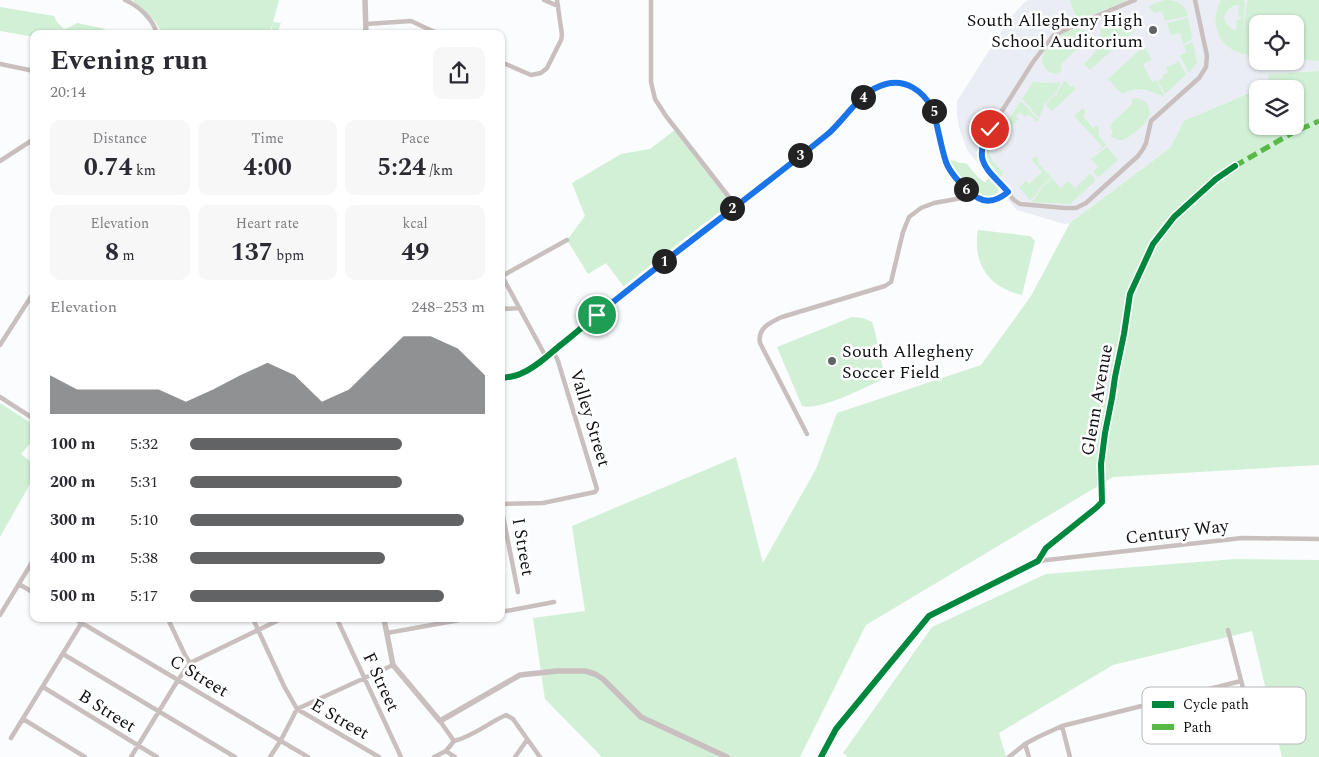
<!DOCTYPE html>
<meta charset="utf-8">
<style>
body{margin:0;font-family:Spectral,serif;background:#f7f7f7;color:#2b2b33;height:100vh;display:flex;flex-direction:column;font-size:19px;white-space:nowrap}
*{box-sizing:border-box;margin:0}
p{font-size:16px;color:#7c7c81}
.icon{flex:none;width:28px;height:28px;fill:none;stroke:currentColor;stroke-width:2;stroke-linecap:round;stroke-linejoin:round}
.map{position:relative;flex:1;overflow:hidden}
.sheet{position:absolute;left:30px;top:30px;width:475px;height:592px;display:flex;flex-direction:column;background:#fff;border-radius:10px;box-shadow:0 1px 4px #0004}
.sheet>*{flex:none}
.tools{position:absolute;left:1249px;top:15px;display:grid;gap:10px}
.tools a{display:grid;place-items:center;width:55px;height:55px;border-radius:10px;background:#fff;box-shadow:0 1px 4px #0004;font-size:25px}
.pin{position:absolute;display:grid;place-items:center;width:42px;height:42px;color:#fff;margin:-21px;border:2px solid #fff;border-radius:50%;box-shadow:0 1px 5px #0007}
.km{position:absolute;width:25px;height:25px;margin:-12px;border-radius:50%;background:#222;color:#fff;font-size:14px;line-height:25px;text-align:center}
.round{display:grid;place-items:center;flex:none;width:52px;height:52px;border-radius:10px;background:#f7f7f7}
.head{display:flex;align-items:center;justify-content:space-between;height:85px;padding:0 20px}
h1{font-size:28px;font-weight:700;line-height:38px}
.stats{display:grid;grid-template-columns:repeat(3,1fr);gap:8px;height:85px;padding:5px 20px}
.stats div{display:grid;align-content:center;border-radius:10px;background:#f7f7f7;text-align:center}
.stats b{font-size:25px;font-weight:700}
.stats small{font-size:14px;font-weight:400}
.stats p{font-size:14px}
.chart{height:140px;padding:10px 20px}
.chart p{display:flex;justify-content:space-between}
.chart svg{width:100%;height:90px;margin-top:5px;fill:#616365;opacity:.7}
ul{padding:0 20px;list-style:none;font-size:16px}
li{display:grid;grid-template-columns:80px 60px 1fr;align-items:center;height:38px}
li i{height:12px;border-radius:6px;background:#616365}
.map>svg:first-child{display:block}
.built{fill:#eaeef4;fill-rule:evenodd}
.green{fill:#d1f0d6;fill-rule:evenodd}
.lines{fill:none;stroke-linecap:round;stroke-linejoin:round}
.minor{stroke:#c9bfbf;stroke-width:4.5}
.tertiary{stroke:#c9bfbf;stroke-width:5.5}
.quiet{stroke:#58b947;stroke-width:5;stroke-dasharray:10 5;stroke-linecap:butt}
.cycleway-casing{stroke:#fff;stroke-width:9}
.cycleway{stroke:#00873e;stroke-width:6}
.route-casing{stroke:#fff;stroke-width:10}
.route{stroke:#1a73e8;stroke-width:6}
.poi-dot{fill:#616365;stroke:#fff;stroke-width:2}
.labels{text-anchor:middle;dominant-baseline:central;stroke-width:5;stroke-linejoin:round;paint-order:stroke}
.poi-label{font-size:18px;fill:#0e1013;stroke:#fff;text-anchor:end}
.street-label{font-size:18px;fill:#0e1013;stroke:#fff}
.key{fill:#fff;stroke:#b7b7b8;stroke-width:1}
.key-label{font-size:14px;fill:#0e1013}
</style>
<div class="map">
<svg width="1319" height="757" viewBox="0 0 1319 757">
<rect width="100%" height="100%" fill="#fafcfe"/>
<path class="built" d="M1029,0H1319V71L1268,74L1269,81L1265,87L1258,89L1257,90L1183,121L1179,131L1170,148L1070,223L1064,224L1017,210L1014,207L967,150L959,127L957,114V101L999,35L1011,17L1024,3ZM1258,24H1295V61H1258Z"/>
<path class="green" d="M132,0H279L273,22L281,23L277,34H270L273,23L268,34H163L154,20Z
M1070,0H1128L1072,23L1069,19L1075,16Z
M1164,0C1176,0 1184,2 1188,16L1165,21L1162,11L1155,13L1149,7V6Z
M1221,0H1243L1245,2L1242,37L1247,2L1249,0H1319V61L1295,59V24H1258L1257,55C1251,55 1244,55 1238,52C1216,45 1210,19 1221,0ZM1235,5H1239L1238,16L1241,17L1240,20H1237L1236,31C1222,25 1220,12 1235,5Z
M0,7L54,16L57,22L64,29L70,27L77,23L101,28L116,34H34V37L0,31Z
M1123,17L1135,30L1090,70L1084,64L1098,49L1102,26Z
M1188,18L1192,38L1191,40L1183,44L1180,33L1170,35L1167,23Z
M1078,28C1088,31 1093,39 1087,48H1085L1084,43L1061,64L1062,71C1051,77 1044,70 1042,59C1046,43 1063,31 1078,28Z
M1192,42H1193L1197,63L1189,73L1180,56L1187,52L1184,46Z
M1144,46L1152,60L1147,62L1143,65L1152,82L1156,80L1164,95L1163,96C1149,91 1136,85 1122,94L1109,80L1107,81V80Z
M1179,61L1186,75L1165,94L1158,81L1163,78L1162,76L1168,72L1166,68Z
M1319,71V465L1113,477L866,625L800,757H602L545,699L533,618L585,611L572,526L736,457L763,563L816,469L837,413L981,365L1031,296L1070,223L1170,148L1179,131L1183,121L1257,90L1258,126H1295V89H1261C1268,86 1269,81 1268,74Z
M1064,81H1066L1071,87L1073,86L1076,89L1052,111L1046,105V104L1055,95H1057V92Z
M1033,82L1055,83L1061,82L1055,94L1045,103H1044V106L1039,118L1022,99Z
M1137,98C1142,100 1148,101 1149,108C1153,120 1137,130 1129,137C1122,142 1116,140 1110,136L1113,132L1111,128L1112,123L1132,104V99Z
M1021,101L1039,120L1037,122L1029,114L1025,117L1020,112L1016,116L1019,119L1005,132L1008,136H1006L1000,133Z
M1083,108L1086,112L1083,116L1093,128L1098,125L1099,136L1106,145L1097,152L1102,146L1074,116Z
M676,129L736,206L627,291L606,263L588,274L567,240L585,216L572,183L621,154L650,149Z
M990,135H992L996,136C984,156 989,157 1003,172L1001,180C988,166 977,155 990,135Z
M1107,147L1118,160L1099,177H1098L1093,172L1098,167L1091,159Z
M1034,157H1037L1039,164L1051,177L1040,188L1036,195L1030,200L1019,187L1026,181L1029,184L1042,172L1032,160Z
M950,160L956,161L958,163H963L967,164L977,176L984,182H986L988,177L998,188C999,193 998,195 993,196C977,200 954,174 950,160Z
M1090,174L1094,177L1095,181L1070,204L1031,202L1037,196L1042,187L1052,178L1061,188L1068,181L1075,188Z
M978,230L1030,236L1035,241L1022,295C989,288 972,263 978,230Z
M852,317L863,318L872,322L875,332L885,378C866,387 820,411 802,406L777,347Z
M0,403L34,425V439L21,454L34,464V477L0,537Z
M1236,559L1319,560V757H1282L1252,631L1113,665L999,733L1006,757H848L843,753L932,627L1046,574Z"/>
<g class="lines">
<path class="minor" d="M125,0C139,6 153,19 157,34
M544,0L558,6
M651,0V82L655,99L666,116L736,206
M1135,0L1077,24L1053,36L1033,62L983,141L981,156L983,163L1014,200L1020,204L1065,208H1076L1086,203L1138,156L1143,149L1146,143L1151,121L1199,78L1206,67L1207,56L1195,0
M366,24L411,21L439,34
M501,62L531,75L541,73L547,68L561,40L562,35L557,0
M0,64L34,71
M0,161L34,139
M501,274L546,357
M502,276L567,240
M501,309L520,308
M0,345L34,292
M501,378C508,377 514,377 520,374C536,368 549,354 562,344C585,325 607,307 629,288C695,235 763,186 828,133C844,120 855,103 871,90C879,85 891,82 900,83C906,84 912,86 917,90C941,109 937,136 946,162C949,171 954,177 960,183C976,200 988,209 1008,192
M0,397L34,419
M807,434L760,343C757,328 771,322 782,317L885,286L891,282L903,232L909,217L921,208L934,203L962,198L969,193
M501,504L543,503L595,492L597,489L558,361L553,351
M501,506L518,592
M1038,561L1242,538L1319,539
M19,584L34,593
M501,612L554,602
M0,615L34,559
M75,619L308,757
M168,619L185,655L190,663
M253,619L284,686L297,709L379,757
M337,619L401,757
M1228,630L1251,719
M387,633L465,619
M63,654L235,757
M43,687L157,757
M23,719L85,757
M440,721L454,741
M1062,726L1070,757
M11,738L84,619
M454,741C474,736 488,723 506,715L513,719L540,757
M1025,744L1029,757
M446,751L455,757
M131,757L178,680L190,663L281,619
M270,757L281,740L297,709L393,665
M434,757L446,751L454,741
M515,757L527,740
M821,757L836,729L929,616L1038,561L1046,548L1096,508L1102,502L1101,464L1105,433L1112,398L1115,377L1124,334L1130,294L1153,244L1174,217L1216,179L1235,166
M1009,757L1025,744L1038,737L1062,726L1241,681"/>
<path class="tertiary" d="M365,0L366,34
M384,619L393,665L440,721L520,675L557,671H585L595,674L603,679L641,717L727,757"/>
<path class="quiet" d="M1235,166L1294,132L1319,121"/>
<g class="cycleway-casing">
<path id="cycleway" d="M501,378C508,377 514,377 520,374C536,368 549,354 562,344C585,325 607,307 629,288C695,235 763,186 828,133C844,120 855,103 871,90C879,85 891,82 900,83C906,84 912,86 917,90C941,109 937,136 946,162C949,171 954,177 960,183C976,200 988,209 1008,192
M821,757L836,729L929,616L1038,561L1046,548L1096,508L1102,502L1101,464L1105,433L1112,398L1115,377L1124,334L1130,294L1153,244L1174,217L1216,179L1235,166"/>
</g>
<use href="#cycleway" class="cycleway"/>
</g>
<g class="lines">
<g class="route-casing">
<path id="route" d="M597,315C673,253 753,195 829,133C847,117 861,90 886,84C906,79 923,91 932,108C938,125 940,144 946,162C949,171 955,177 961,184C976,200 989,208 1008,192C988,169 971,162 990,129"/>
</g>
<use href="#route" class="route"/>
</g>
<g class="poi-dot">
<circle cx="1153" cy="30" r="5"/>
<circle cx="832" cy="361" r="5"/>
</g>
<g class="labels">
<g class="poi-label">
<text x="1143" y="20">South Allegheny High<tspan x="1143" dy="21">School Auditorium</tspan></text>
<text x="842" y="351" text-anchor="start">South Allegheny<tspan x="842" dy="21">Soccer Field</tspan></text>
</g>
<g class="street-label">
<text transform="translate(1097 400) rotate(-80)">Glenn Avenue</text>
<text transform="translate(590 418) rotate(73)">Valley Street</text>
<text transform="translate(1177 532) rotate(-7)">Century Way</text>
<text transform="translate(523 547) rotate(80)">I Street</text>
<text transform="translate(199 676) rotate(31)">C Street</text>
<text transform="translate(381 682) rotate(65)">F Street</text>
<text transform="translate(107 711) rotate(32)">B Street</text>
<text transform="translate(340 719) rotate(30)">E Street</text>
</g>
</g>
<rect x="1142" y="687" width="164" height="57" rx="8" class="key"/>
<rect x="1152" y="701" width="22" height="7" fill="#00873e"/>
<rect x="1152" y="724" width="22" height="6" fill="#58b947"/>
<g class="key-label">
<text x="1183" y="709">Cycle path</text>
<text x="1183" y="732">Path</text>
</g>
</svg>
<div class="tools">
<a><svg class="icon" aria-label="locate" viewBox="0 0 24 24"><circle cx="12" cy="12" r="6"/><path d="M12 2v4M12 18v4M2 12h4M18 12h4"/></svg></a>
<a><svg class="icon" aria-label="layers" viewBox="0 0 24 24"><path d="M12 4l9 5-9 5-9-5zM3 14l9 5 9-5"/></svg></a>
</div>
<div class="pin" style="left:597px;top:315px;background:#1e9e55"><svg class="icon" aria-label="arrive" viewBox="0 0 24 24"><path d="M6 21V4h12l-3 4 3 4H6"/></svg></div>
<div class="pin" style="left:990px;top:129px;background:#d93025"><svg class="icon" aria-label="check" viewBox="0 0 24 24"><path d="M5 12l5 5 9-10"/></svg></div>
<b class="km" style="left:664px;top:261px">1</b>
<b class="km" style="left:732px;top:208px">2</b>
<b class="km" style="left:800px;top:155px">3</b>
<b class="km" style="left:863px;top:97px">4</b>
<b class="km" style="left:934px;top:111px">5</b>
<b class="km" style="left:966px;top:189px">6</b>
<section class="sheet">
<div class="head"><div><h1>Evening run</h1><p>20:14</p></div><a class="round"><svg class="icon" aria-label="share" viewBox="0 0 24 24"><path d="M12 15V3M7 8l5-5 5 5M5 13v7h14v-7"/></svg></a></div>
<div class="stats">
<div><p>Distance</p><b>0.74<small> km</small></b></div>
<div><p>Time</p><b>4:00</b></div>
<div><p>Pace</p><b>5:24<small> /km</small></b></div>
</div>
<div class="stats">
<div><p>Elevation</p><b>8<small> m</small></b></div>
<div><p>Heart rate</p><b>137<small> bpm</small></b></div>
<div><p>kcal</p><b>49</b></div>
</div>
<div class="chart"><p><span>Elevation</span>248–253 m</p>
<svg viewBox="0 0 160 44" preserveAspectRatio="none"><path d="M0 44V25L10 32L20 32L30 32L40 32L50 38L60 32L70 25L80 19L90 25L100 38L110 32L120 19L130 6L140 6L150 12L160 25V44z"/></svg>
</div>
<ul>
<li><b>100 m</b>5:32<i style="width:72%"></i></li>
<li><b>200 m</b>5:31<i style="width:72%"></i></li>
<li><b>300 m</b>5:10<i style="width:93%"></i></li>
<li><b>400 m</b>5:38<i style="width:66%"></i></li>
<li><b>500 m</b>5:17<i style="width:86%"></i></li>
</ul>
</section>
</div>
